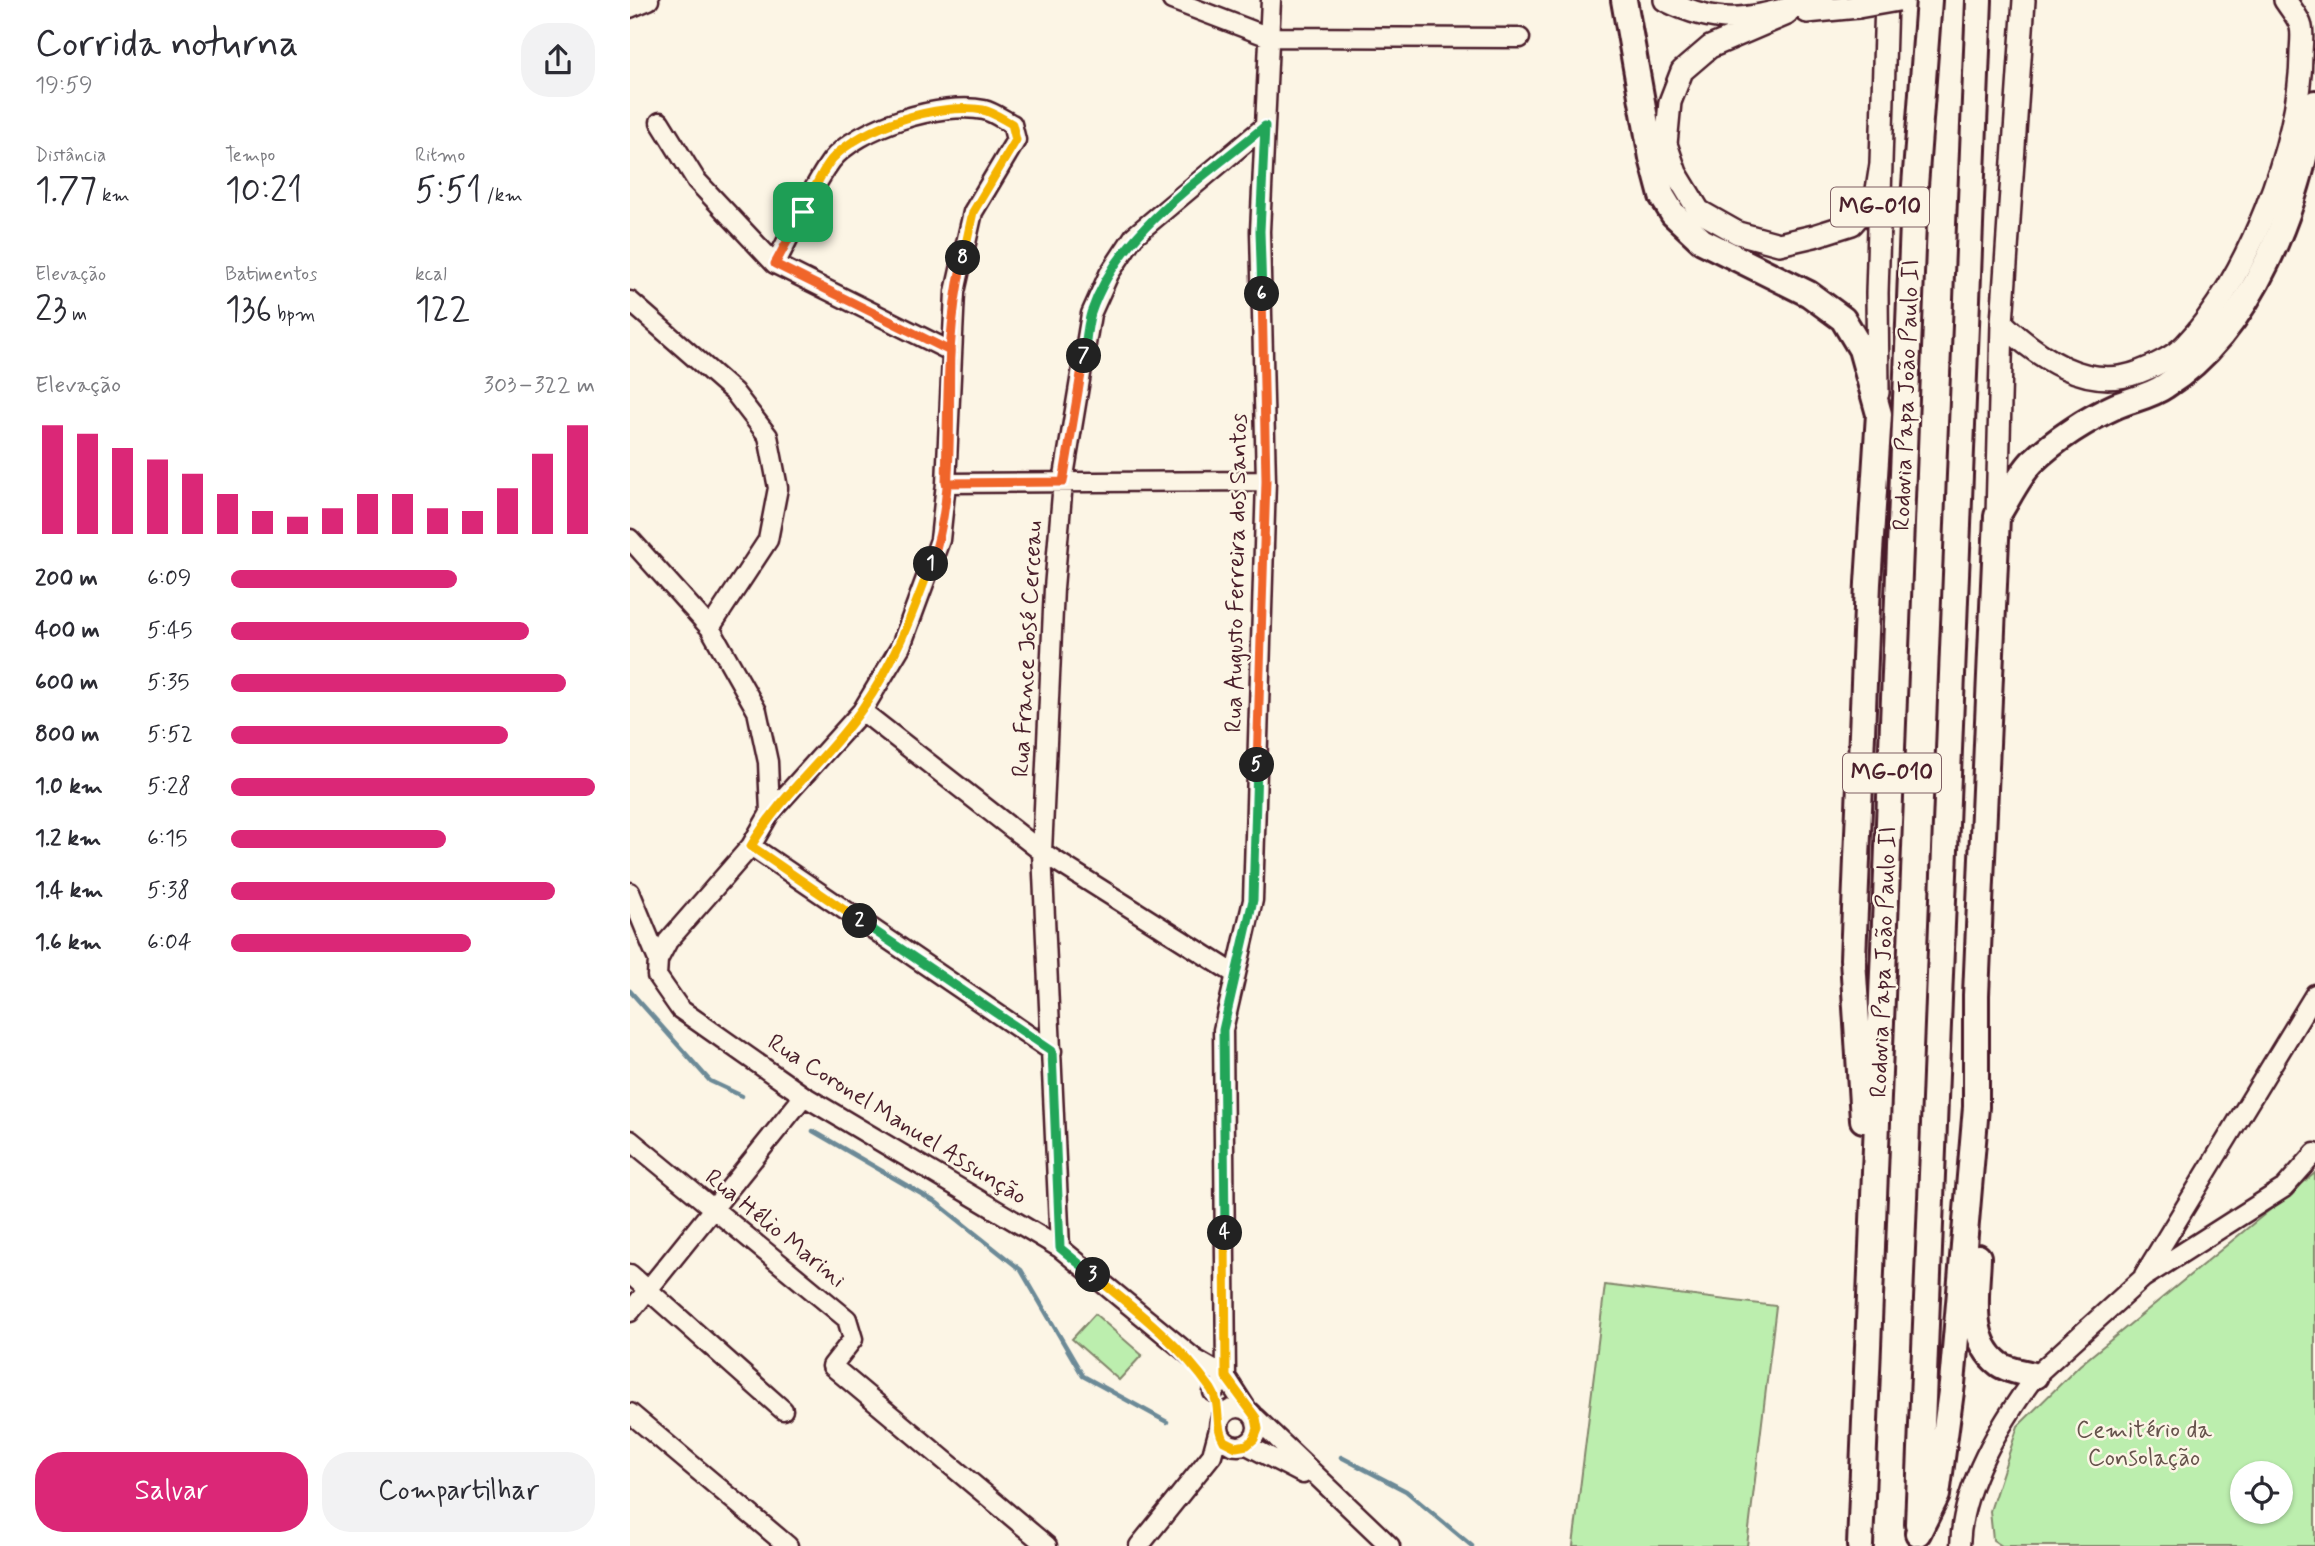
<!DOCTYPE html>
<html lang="pt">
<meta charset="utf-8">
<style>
body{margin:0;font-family:Mynerve,sans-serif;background:#f2f2f3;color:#2b2b33;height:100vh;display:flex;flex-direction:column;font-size:26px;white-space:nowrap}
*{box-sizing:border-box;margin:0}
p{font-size:23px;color:#7c7c81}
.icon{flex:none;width:38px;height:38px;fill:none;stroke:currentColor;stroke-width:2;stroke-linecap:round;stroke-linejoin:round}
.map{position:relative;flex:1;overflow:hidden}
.drawer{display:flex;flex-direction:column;background:#fff;width:630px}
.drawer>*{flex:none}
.tools{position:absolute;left:1600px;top:1461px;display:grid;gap:14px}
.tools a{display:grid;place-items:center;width:63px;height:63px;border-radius:50%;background:#fff;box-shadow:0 2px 5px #0004;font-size:35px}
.pin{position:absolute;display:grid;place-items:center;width:60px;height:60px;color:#fff;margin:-30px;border-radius:14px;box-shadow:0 4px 10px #0006}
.km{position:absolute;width:35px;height:35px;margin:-18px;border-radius:50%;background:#222;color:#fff;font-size:19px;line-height:35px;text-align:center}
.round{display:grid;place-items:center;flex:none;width:74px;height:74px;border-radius:28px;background:#f2f2f3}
.headline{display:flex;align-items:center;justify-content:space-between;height:119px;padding:0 35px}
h1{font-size:38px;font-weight:600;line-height:52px}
.stats{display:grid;grid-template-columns:repeat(3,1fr);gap:10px;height:119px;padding:7px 35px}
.stats div{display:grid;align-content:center}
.stats b{font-size:35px;font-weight:600}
.stats small{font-size:19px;font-weight:400}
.stats p{font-size:19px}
.chart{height:196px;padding:14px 35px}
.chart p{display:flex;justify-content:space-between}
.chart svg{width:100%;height:126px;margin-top:7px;stroke:#db2777;stroke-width:6}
.primary-button{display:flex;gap:14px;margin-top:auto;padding:14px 35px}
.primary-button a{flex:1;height:80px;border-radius:28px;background:#db2777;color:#fff;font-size:28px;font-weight:600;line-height:80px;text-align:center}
.primary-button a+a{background:#f2f2f3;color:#2b2b33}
ul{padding:0 35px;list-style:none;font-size:23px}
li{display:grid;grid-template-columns:112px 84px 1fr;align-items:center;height:52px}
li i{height:18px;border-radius:9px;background:#db2777}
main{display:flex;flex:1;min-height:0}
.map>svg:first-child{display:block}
.green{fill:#bceeae;stroke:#83866c;stroke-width:2;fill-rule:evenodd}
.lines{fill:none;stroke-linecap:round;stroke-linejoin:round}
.stream{stroke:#6c8a97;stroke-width:4.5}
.minor-casing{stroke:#4a1f2b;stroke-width:23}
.major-casing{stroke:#4a1f2b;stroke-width:26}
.highway-casing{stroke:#4a1f2b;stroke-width:30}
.minor{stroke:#fcf5e5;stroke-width:18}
.major{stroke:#fcf5e5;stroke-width:21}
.highway{stroke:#fcf5e5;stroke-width:24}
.major-bridge-casing{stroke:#4a1f2b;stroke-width:26;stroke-linecap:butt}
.major-bridge{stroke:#fcf5e5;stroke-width:21}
.split-1-casing{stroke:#fff;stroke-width:14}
.split-2-casing{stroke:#fff;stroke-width:14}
.split-3-casing{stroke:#fff;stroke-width:14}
.split-4-casing{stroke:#fff;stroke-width:14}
.split-5-casing{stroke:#fff;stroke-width:14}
.split-6-casing{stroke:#fff;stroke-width:14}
.split-7-casing{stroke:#fff;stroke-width:14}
.split-8-casing{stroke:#fff;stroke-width:14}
.split-9-casing{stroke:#fff;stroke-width:14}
.split-1{stroke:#f0652b;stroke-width:9}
.split-2{stroke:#f5b400;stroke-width:9}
.split-3{stroke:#22a559;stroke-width:9}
.split-4{stroke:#f5b400;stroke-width:9}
.split-5{stroke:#22a559;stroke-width:9}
.split-6{stroke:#f0652b;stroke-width:9}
.split-7{stroke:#22a559;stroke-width:9}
.split-8{stroke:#f0652b;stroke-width:9}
.split-9{stroke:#f5b400;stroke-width:9}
.labels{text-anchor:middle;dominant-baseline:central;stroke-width:5;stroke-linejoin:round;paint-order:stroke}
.shield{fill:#fcf5e5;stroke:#7f5f63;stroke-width:2}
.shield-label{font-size:23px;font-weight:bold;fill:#4a1f2b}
.street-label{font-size:24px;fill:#4a1f2b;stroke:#fcf5e5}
.park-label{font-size:24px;fill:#66534c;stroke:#fcf5e5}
</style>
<main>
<section class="drawer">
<div class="headline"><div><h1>Corrida noturna</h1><p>19:59</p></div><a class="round"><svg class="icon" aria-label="share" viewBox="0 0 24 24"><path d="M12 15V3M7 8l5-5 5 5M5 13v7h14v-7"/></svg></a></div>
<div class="stats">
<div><p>Distância</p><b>1.77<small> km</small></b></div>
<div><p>Tempo</p><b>10:21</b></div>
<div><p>Ritmo</p><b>5:51<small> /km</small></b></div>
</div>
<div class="stats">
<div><p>Elevação</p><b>23<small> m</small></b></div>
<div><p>Batimentos</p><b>136<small> bpm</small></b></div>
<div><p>kcal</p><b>122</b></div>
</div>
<div class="chart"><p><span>Elevação</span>303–322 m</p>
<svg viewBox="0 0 160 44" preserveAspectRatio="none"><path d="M5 44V6M15 44V9M25 44V14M35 44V18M45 44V23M55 44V30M65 44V36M75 44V38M85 44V35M95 44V30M105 44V30M115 44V35M125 44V36M135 44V28M145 44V16M155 44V6"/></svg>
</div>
<ul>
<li><b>200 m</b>6:09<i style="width:62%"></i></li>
<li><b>400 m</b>5:45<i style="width:82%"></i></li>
<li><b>600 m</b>5:35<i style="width:92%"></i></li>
<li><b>800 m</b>5:52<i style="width:76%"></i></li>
<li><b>1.0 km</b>5:28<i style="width:100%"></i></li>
<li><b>1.2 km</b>6:15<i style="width:59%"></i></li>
<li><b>1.4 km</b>5:38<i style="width:89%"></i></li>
<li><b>1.6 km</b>6:04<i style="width:66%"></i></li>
</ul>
<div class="primary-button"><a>Salvar</a><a>Compartilhar</a></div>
</section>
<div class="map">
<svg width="1685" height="1546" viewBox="0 0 1685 1546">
<rect width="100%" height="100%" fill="#fcf5e5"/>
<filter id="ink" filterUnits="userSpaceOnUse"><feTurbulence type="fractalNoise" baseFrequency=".0143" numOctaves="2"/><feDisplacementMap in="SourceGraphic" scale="14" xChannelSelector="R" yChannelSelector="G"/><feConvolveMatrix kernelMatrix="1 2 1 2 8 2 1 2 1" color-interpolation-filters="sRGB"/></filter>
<g filter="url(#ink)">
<path class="green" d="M1685,1173V1546H1372L1363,1540L1360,1511L1388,1426L1450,1365ZM1612,1474H1650V1512H1612Z
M975,1285L1146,1306L1117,1546H943Z
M465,1314L512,1355L489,1380L442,1339Z"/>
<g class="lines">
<path class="stream" d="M0,991L80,1081L112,1096
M183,1131L307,1203L391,1270L453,1376L537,1422
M711,1457L776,1491L842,1546"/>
<g class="minor-casing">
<path id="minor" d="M542,0L639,37L890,38
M0,8L19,0
M30,122L66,180L145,264L320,351
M0,301L104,392L138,436L148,488L138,540L80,628
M316,483L636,481
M0,539L80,628L127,711L138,762L140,813L121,846L38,941L28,960
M232,711L412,852L605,974
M140,813L232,711L271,646L310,540L316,483L325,292L343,212L386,140L382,124C374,120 363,112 354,110C313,101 227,127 201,161C179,192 163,231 145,264
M121,846L422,1051
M0,892L28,960L27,976L50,1009L174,1096L430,1248L565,1359L596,1377L618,1411
M0,1140L217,1319L223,1339L202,1366L417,1546
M430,1248L412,852L424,588L433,482L461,314L479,274L504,236L635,126
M0,1274L153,1410
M1514,1275L1685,994
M0,1312L174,1096
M583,1392L596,1377L593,1030L623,900L636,481L630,231L641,0
M589 1427a19 19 0 1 1 38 0a19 19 0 1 1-38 0Z
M0,1413L158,1546
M626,1418L760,1546
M617,1445L673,1474
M509,1546L582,1455L589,1429
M1330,1546C1332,1485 1370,1424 1405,1376L1513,1278L1654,1188L1685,1153"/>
</g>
<g class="major-casing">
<path id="major" d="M1035,0C1100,32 1127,15 1193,0
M1177,12L1228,7
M1157,14L1080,47L1052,71L1040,102L1036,144L1046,173L1069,211L1108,233L1149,244L1184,236L1222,224L1246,196L1251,164
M1372,323C1408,357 1457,392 1509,372C1523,367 1545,356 1555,345C1616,283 1671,141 1671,54C1671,46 1673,35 1671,27C1669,18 1660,8 1655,0
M1248,393L1247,293L1256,0
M1367,516L1372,323L1394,0"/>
</g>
<g class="highway-casing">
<path id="highway" d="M994,0L1022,158L1032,196L1043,214L1072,241L1179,294L1213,319L1231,349L1249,414L1238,583L1223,959L1233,1120
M1348,1257C1347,1292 1337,1340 1369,1364C1378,1371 1394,1372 1405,1376
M1288,1524L1349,0
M1288,1533L1307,1495L1322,1384L1346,1107V995L1367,516C1378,499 1388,477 1402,462C1425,440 1457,419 1486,406C1502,399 1521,396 1535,386C1624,329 1669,204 1685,103
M1230,1546L1284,199L1299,0"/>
</g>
<use href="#minor" class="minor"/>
<use href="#major" class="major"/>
<use href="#highway" class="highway"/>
<g class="major-bridge-casing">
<path id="major-bridge" d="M1228,7L1268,0"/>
</g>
<use href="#major-bridge" class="major-bridge"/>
</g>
</g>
<g class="lines" filter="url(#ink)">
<g class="split-1-casing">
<path id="split-1" d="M173,212L145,264L320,351C318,420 325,499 301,564"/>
</g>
<g class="split-2-casing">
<path id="split-2" d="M230,921L121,846C153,792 198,758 232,709C264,664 282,615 301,564"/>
</g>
<g class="split-3-casing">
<path id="split-3" d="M230,921L422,1051L430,1248L463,1275"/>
</g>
<g class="split-4-casing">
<path id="split-4" d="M463,1275C506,1310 549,1343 581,1389C592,1405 584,1426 594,1441L606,1447L617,1445L624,1439L628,1429L626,1418L596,1377L595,1233"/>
</g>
<g class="split-5-casing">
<path id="split-5" d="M595,1233L593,1030L623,900L627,765"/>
</g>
<g class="split-6-casing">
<path id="split-6" d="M627,765L636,481L632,294"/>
</g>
<g class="split-7-casing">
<path id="split-7" d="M454,356C456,342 457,326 461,313C489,230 571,180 635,126L630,231L632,294"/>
</g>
<g class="split-8-casing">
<path id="split-8" d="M333,258C316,331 318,408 316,483L433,482L454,356"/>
</g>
<g class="split-9-casing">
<path id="split-9" d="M173,212C182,195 190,173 202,159C232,126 310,102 353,110C363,112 374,120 382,124L386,140L343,212L333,258"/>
</g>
<use href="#split-1" class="split-1"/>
<use href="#split-2" class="split-2"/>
<use href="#split-3" class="split-3"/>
<use href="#split-4" class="split-4"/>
<use href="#split-5" class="split-5"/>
<use href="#split-6" class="split-6"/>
<use href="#split-7" class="split-7"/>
<use href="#split-8" class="split-8"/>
<use href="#split-9" class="split-9"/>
</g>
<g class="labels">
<g class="shield">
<rect x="1201" y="187.5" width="98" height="39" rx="5"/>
<rect x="1213" y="753.5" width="98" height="39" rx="5"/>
</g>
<g class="shield-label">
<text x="1250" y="207">MG-010</text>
<text x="1262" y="773">MG-010</text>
</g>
<g class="street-label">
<text transform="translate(1277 395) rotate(-88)">Rodovia Papa João Paulo II</text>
<text transform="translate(607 573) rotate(-89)">Rua Augusto Ferreira dos Santos</text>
<text transform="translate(398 649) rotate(-87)">Rua France José Cerceau</text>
<text transform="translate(1254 962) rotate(-88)">Rodovia Papa João Paulo II</text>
<text transform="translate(267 1120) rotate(32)">Rua Coronel Manuel Assunção</text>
<text transform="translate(145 1229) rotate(39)">Rua Hélio Marini</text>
</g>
<g class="park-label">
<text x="1514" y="1430">Cemitério da<tspan x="1514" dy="28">Consolação</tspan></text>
</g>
</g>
</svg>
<div class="tools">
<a><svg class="icon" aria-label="locate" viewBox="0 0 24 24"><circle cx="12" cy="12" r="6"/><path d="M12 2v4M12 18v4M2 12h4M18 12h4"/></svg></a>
</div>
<div class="pin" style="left:173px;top:212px;background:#1e9e55"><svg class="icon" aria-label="arrive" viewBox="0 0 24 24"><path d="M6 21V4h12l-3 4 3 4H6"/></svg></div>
<b class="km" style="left:301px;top:564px">1</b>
<b class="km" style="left:230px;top:921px">2</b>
<b class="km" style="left:463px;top:1275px">3</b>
<b class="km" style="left:595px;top:1233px">4</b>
<b class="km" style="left:627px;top:765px">5</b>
<b class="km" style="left:632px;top:294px">6</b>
<b class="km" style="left:454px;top:356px">7</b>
<b class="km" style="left:333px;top:258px">8</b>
</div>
</main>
